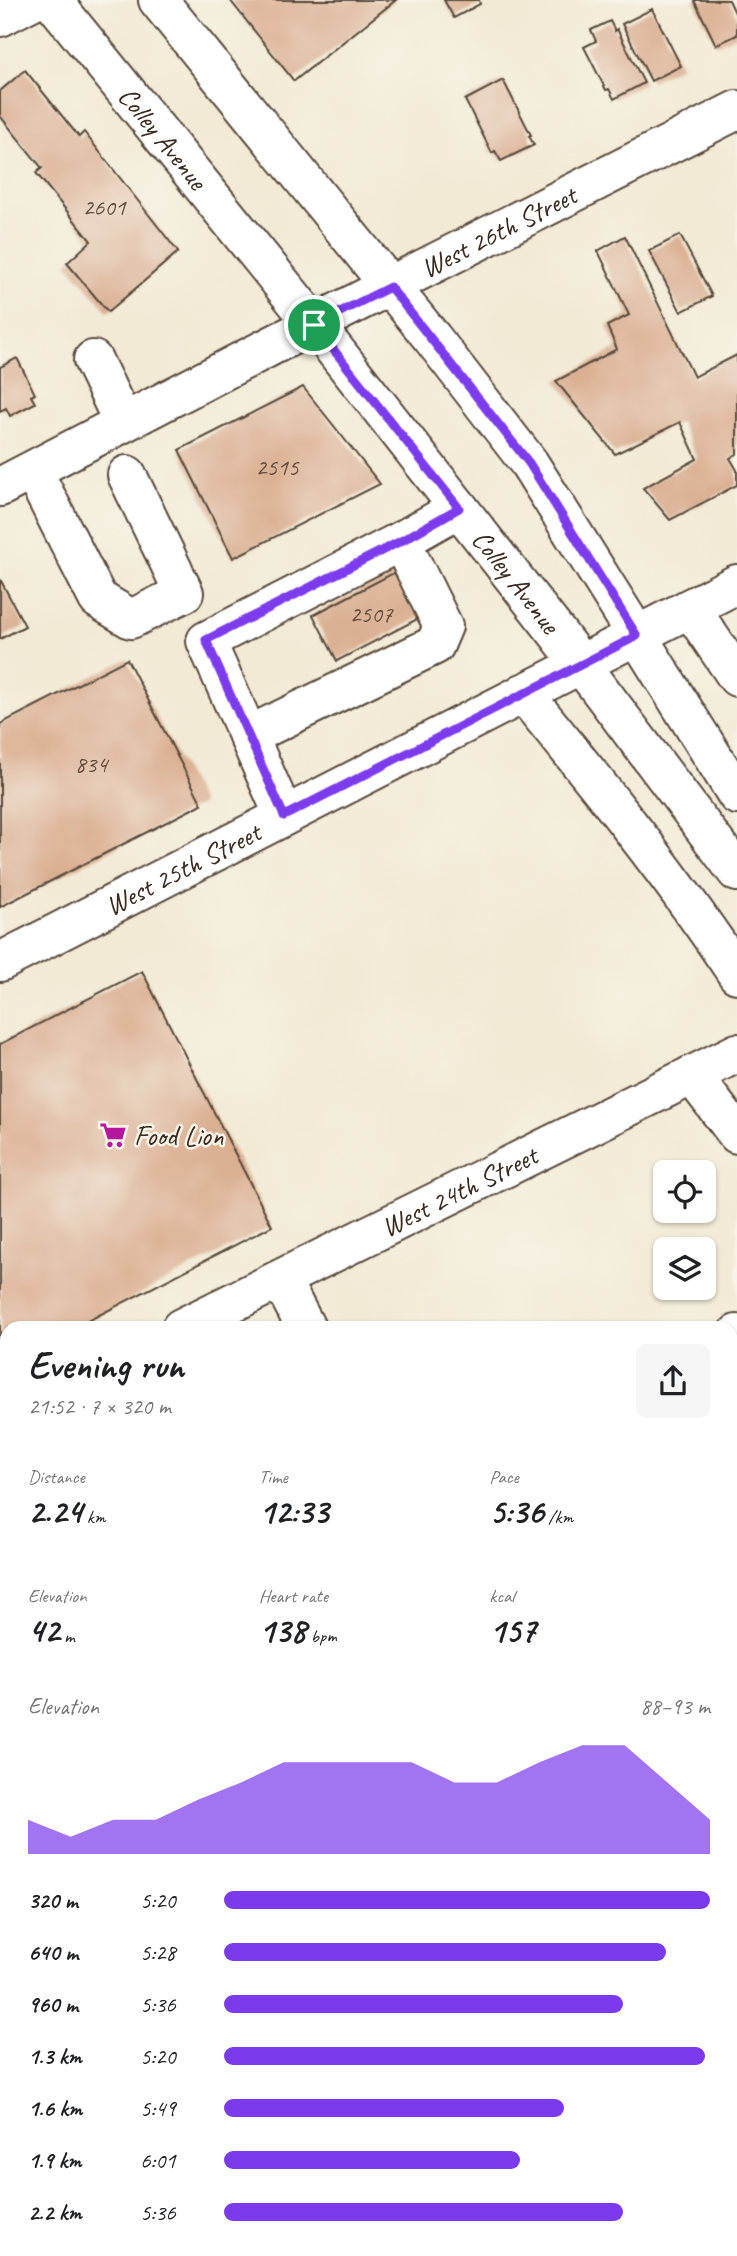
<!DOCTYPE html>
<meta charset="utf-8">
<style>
body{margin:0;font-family:Caveat,sans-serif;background:#f6f6f6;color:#202124;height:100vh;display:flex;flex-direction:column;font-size:26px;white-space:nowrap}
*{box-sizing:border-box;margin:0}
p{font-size:23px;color:#757577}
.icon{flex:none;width:38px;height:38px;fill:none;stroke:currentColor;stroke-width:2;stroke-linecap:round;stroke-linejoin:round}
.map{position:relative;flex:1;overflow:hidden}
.drawer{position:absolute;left:0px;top:1321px;width:738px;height:936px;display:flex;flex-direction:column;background:#fff;border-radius:21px 21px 0 0;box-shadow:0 2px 5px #0004}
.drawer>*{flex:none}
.controls{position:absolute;left:653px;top:1160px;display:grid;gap:14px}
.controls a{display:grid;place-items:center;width:63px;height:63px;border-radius:10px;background:#fff;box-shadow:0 2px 5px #0004;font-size:35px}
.pin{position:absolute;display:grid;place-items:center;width:60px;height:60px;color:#fff;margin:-30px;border:4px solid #fff;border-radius:50%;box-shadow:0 2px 7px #0007}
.round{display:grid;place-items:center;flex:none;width:74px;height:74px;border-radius:10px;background:#f6f6f6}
.head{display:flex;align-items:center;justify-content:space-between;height:119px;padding:0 28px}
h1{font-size:38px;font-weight:600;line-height:52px}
.metrics{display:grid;grid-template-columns:repeat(3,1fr);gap:10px;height:119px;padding:7px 28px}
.metrics div{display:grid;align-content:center}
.metrics b{font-size:35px;font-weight:600}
.metrics small{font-size:19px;font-weight:400}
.metrics p{font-size:19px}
.chart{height:196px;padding:14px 28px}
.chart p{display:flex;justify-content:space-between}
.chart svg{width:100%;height:126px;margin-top:7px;fill:#7c3aed;opacity:.7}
ul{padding:0 28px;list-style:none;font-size:23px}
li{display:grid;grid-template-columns:112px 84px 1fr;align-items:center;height:52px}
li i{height:18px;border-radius:9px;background:#7c3aed}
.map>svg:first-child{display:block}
.building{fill:#daaf92}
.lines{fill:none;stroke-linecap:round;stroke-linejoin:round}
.minor-casing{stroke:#564739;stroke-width:42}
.major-casing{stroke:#564739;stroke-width:42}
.minor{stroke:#fff;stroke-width:38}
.major{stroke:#fff;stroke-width:38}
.rail-casing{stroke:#3b2a1e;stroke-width:8}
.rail{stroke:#f7f3e8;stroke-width:5;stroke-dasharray:16;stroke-linecap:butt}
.route-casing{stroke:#fff;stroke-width:14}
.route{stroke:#7c3aed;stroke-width:9}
.labels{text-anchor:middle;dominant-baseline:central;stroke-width:5;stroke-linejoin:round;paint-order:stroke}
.number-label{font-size:24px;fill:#634b3b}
.street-label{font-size:28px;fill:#3b2a1e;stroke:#f7f3e8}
.poi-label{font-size:28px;fill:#3b2a1e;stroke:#f7f3e8;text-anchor:start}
</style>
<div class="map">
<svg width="737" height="2256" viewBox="0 0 737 2256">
<rect width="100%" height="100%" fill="#f7f3e8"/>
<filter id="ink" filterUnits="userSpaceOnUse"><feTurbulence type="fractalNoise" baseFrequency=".0143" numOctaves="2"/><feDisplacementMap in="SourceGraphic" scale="14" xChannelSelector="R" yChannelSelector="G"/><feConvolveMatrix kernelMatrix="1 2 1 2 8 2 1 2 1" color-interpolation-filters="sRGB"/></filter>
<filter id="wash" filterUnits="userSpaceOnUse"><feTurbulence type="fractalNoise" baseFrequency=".00686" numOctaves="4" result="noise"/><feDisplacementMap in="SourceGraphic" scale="28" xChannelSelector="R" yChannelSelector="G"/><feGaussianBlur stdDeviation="1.57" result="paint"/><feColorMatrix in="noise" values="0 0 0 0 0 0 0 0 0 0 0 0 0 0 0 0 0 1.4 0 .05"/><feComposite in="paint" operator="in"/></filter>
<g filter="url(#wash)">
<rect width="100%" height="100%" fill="#f2ead5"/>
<g id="blocks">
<path class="building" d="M230,0H396L294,81Z
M444,0H479L480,4L454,18Z
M694,0H729L737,17V35L716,45Z
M652,9L681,66L651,81L622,24Z
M610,21L615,31L617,29L644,83L614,99L609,89L606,90L584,47L596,41L591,30Z
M25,70L79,137L84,132L178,252L108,312L67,263L91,241L36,173L42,168L0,116V91Z
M503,80L531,135L529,136L534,145L501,161L495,151L492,153L465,100Z
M680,235L712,296L681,312L649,251Z
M625,236L694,377L737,355V454L730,458L737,470V485L670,520L643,488L697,459L680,422L615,454L556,381L617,349L607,326L629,315L598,251Z
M17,358L35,394L31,396L35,403L10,416L6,408L0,411V367Z
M303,387L380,484L233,558L179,450Z
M405,567L429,613L337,661L313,615Z
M0,579L25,626L0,639Z
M127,659L202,804L0,907V724Z
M142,971L272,1226L74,1328H7V1363L0,1366V1044Z
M737,1381V1503L732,1506V1384Z
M737,2004V2052L733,2044L732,2045V2006Z
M737,2064V2168L732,2170V2066Z
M7,2166V2232L0,2218V2170Z
M16,2250H86L74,2256H19Z"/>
</g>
</g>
<g filter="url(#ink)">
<use href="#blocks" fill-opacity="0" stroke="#564739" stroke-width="2"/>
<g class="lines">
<g class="minor-casing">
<g id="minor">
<path d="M93,360L123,422"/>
<path d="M33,471L98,599L131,619L184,593L127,475"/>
<path d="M690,608L737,677"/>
<path d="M523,693C598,784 672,876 737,974"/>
<path d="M248,736L435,645L443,626L401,541"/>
<path d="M284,816L206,641L401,541L459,508"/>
<path id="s1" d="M0,962L737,584"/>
<path d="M692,1075L737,1134"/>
<path d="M281,1280L306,1328"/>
<path id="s2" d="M181,1328L737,1053"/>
<path d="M732,1339L737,1334"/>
<path d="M0,1427L7,1424"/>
<path d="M0,1560L7,1556"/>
<path d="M0,1614L7,1628"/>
<path d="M0,1879L7,1875"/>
<path d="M696,2256L710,2250"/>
</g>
</g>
<g class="major-casing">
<g id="major">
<path id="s3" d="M52,0L315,325L558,634L737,872"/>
<path d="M158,0L433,339L529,463L737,795"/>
<path d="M0,17L33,0"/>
<path id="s4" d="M0,487L273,345L737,110"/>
</g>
</g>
<use href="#minor" class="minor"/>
<use href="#major" class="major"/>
<g class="rail-casing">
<path id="rail" d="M732,1577L737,1574
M732,1601L737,1599
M0,1951L7,1948
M0,1976L7,1973"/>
</g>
<use href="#rail" class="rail"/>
</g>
</g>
<g class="lines" filter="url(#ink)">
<g class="route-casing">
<path id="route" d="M390,287L529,463L637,636L284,816L206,640L401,541L459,508L314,325Z"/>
</g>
<use href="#route" class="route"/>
</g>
<defs>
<g id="supermarket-bare" transform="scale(2.1)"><path d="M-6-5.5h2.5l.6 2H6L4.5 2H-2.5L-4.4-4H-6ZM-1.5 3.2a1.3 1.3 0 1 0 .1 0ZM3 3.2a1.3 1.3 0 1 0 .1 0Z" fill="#b5179e" stroke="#f7f3e8" stroke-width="2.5" paint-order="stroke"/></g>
</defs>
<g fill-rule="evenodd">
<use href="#supermarket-bare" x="113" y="1135"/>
</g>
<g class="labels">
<g class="number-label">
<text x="104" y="207">2601</text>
<text x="277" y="467">2515</text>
<text x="371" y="614">2507</text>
<text x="91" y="764">834</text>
</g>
<g class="street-label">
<text stroke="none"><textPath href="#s3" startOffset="177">Colley Avenue</textPath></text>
<text stroke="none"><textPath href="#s4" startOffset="560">West 26th Street</textPath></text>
<text stroke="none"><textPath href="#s3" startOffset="744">Colley Avenue</textPath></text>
<text stroke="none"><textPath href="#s1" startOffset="205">West 25th Street</textPath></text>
<text stroke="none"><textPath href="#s2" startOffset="310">West 24th Street</textPath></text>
</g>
<g class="poi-label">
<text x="134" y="1135">Food Lion</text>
</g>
</g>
</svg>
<div class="controls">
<a><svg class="icon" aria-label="locate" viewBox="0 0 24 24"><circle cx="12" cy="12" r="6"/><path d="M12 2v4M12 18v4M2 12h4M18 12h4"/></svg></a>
<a><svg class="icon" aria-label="layers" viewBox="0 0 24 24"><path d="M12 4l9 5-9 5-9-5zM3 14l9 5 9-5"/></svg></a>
</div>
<div class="pin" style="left:314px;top:325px;background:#1e9e55"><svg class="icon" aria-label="arrive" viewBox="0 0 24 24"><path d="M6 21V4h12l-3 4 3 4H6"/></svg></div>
<section class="drawer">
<div class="head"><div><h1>Evening run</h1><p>21:52 · 7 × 320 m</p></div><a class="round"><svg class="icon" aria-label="share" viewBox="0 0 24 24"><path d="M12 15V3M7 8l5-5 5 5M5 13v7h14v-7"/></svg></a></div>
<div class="metrics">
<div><p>Distance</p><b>2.24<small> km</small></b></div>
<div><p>Time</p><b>12:33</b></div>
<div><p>Pace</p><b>5:36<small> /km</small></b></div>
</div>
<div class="metrics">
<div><p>Elevation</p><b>42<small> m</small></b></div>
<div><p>Heart rate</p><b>138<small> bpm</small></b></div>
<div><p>kcal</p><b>157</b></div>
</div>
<div class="chart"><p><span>Elevation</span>88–93 m</p>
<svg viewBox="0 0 160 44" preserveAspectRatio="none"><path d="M0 44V32L10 38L20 32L30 32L40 25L50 19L60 12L70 12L80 12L90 12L100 19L110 19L120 12L130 6L140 6L150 19L160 32V44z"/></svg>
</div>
<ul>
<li><b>320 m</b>5:20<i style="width:100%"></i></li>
<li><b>640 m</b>5:28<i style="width:91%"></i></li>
<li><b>960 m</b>5:36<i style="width:82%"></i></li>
<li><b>1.3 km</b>5:20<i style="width:99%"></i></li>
<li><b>1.6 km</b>5:49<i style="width:70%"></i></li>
<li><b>1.9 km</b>6:01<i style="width:61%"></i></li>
<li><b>2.2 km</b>5:36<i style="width:82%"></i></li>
</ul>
</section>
</div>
